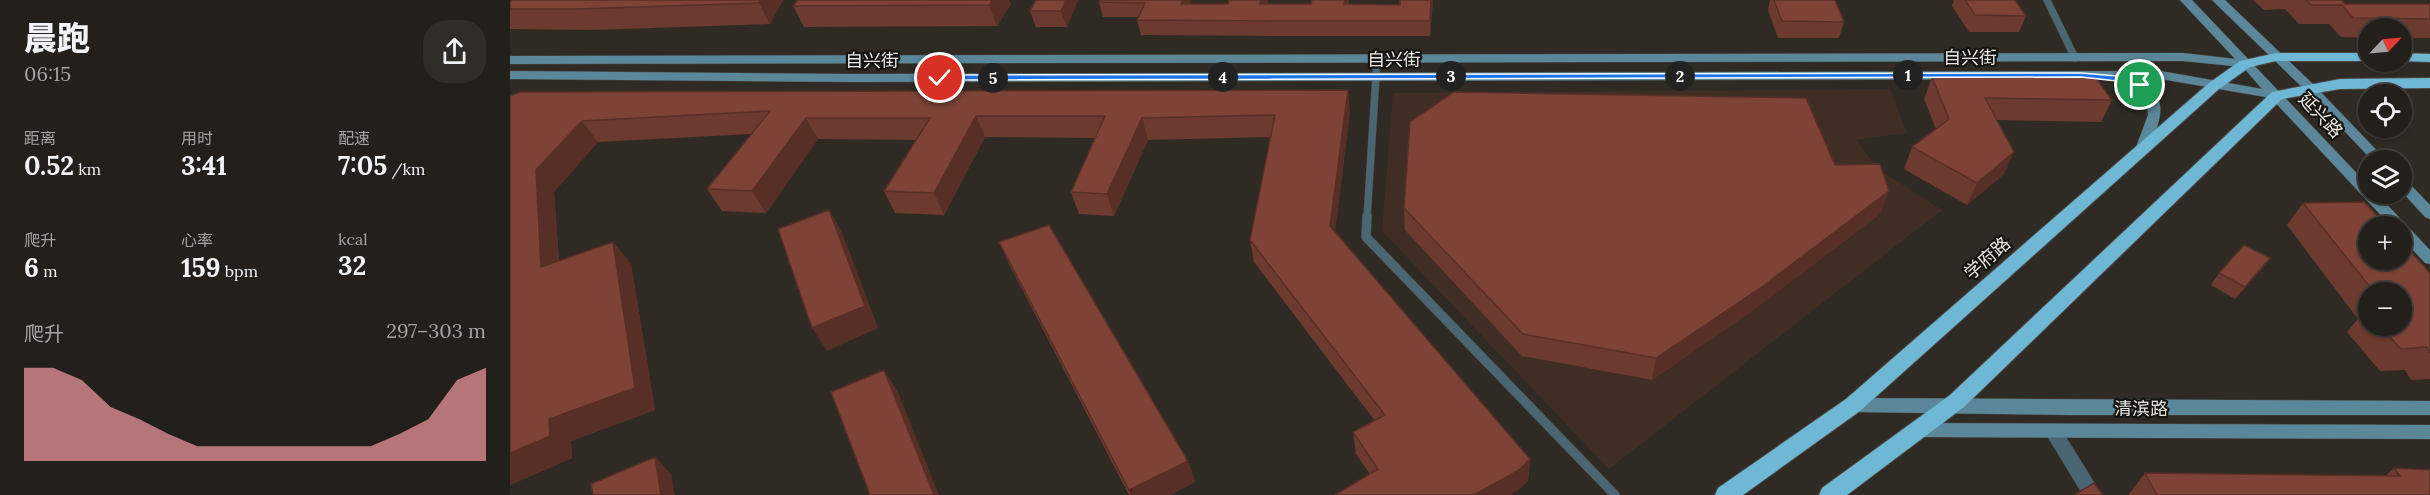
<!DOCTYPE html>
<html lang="zh">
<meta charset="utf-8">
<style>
body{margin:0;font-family:Lora,"Noto Sans SC",serif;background:#2f2d28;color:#f1f3f6;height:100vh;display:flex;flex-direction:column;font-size:22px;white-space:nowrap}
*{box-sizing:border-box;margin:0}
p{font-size:20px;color:#a3a3a3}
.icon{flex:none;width:33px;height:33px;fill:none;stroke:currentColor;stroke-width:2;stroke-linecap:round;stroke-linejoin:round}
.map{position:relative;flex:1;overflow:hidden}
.sheet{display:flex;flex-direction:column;background:#23201b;width:510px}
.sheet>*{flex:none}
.needle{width:39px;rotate:64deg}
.controls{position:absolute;left:1848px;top:18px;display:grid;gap:12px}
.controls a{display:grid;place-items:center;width:54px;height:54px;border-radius:50%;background:#23201b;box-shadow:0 2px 4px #0004,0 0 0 2px #403e3a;font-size:30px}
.pin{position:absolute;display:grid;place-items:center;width:51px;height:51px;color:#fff;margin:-26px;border:3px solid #fff;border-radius:50%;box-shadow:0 2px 6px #0007}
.km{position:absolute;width:30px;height:30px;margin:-15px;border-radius:50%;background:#222;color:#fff;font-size:16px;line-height:30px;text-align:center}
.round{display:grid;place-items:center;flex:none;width:63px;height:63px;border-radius:24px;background:#2f2d28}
.overview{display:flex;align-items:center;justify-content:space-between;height:102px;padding:0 24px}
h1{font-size:33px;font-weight:800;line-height:45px}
.metrics{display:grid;grid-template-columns:repeat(3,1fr);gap:9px;height:102px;padding:6px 24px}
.metrics div{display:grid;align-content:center}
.metrics b{font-size:26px;font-weight:800}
.metrics small{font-size:16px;font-weight:400}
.metrics p{font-size:16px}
.chart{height:168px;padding:12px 24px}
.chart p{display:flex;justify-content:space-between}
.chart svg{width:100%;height:108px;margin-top:6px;fill:#f49aa2;opacity:.7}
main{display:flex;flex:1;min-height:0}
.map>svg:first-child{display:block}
.commercial{fill:#402e25}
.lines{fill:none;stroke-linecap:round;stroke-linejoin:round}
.lane-far1-casing{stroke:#4d4942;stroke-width:8}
.lane-casing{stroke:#4d4942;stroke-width:10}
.street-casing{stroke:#4d4942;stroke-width:1}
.secondary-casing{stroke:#4d4942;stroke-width:1}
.highway-casing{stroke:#4d4942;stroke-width:2}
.lane-far1{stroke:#4a6672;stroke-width:7}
.lane{stroke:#4a6672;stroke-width:9}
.street{fill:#4a6672;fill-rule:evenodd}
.secondary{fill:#5a879a;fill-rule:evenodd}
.highway{fill:#6eb7d5;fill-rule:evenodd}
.wall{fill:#6c3a2e;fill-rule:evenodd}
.shaded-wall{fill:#582f26}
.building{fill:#7e4336;stroke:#582f26;stroke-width:1.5}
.route{fill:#1a73e8;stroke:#fff;stroke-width:1.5}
.labels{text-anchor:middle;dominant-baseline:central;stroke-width:4.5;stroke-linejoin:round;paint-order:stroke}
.street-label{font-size:18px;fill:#e9e7e2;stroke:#151410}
</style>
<main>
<section class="sheet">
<div class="overview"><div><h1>晨跑</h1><p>06:15</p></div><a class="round"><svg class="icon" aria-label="share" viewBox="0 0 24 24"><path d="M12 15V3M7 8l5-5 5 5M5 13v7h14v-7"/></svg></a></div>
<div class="metrics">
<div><p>距离</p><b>0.52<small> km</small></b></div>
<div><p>用时</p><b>3:41</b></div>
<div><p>配速</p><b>7:05<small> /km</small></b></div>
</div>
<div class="metrics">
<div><p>爬升</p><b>6<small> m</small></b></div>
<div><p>心率</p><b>159<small> bpm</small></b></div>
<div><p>kcal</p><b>32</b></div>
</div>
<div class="chart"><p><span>爬升</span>297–303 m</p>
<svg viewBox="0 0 160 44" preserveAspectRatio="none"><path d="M0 44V6L10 6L20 11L30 22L40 27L50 33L60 38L70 38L80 38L90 38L100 38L110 38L120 38L130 33L140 27L150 11L160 6V44z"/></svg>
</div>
</section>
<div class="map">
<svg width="1920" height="495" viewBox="0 0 1920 495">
<rect width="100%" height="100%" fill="#2f2b24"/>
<path class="commercial" d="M1380,89L1397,133L1346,140L1368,169L1432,210L1099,469L872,231L883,93Z"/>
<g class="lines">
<g class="lane-far1-casing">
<path id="lane-far1" d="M1537,0L1565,58
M857,218L867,60"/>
</g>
<g class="lane-casing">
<path id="lane" d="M857,216L856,237L1105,495"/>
</g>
<g class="street-casing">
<path id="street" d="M1543,424L1549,426L1592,495H1573L1534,431L1537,426Z"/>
</g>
<g class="secondary-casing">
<path id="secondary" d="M1670,0H1682L1858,185V194H1867L1920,250V264L1915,263L1892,238V226H1881L1761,98L1651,79H1621C1663,94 1651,116 1639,150L1632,154L1625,150L1638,115L1637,99L1623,88L1608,83L1607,79L343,82L0,79V71L343,74L1651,71L1752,89L1733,67L1673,61L0,64V56L1673,53L1725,59Z
M1702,0H1715L1804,85L1876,160H1862L1796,91Z
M1892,179L1897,181L1920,205V219L1915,217L1892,192Z
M1343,398L1920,401V415H1560L1343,412L1337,410L1334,405L1337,400Z
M1408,423L1920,425V439L1408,437L1402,435L1399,430L1402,425Z"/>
</g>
<g class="highway-casing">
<path id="highway" d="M1766,53H1858V61H1766L1740,67L1709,89L1350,411L1233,495H1205L1208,488L1336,399L1699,83L1730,61Z
M1892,53L1920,54V62L1892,61Z
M1920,78V88L1830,89L1772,99L1454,407L1337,495H1309L1312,488L1440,395L1762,92L1830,79Z"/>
</g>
<use href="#lane-far1" class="lane-far1"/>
<use href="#lane" class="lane"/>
<use href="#street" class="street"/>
<use href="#secondary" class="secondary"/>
<use href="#highway" class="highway"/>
</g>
<path class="wall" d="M0,0H273L260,24L81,30L0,29Z
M526,0H568L557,27H526L520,11Z
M590,0L680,4H718L719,0H758L757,4H801L802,0H839L838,4L890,5L923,0L920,36H774L631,35L627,20L628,17H593L589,2Z
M1260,0H1325L1334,22L1329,38H1268L1258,10Z
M1444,0H1505L1516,16L1509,32H1459L1442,6Z
M1743,0H1831L1835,4H1920V38H1892V28H1858V38L1831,37L1819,24H1789L1775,9L1754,10Z
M501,4L487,26L294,27L283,6Z
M1422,77L1602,100L1591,122L1487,120L1494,174L1457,205L1394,169L1402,147L1426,129L1414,99Z
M0,96L840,111L825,232L1020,459L1018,481L1007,491L860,474L846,454L843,432L865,421L744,262L740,240L760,137L638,140L604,216L569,214L561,192L586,138L475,137L434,215L385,213L374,191L406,140L308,139L256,213L212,211L197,189L241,134L88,142L44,192L49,261L103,242L121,264L145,410L61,441L62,458L0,485Z
M1325,165L1371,213L1246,308L1142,380L1012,356L895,230L894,208Z
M1793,203L1920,273V379L1901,380L1895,370L1870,371L1837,332L1848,319L1777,225ZM1858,292H1892V326H1858Z
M489,242L678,461L685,482L660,495H619L499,264Z
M1751,270L1725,299L1701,285L1709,273Z
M1884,468L1920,495H1619V494L1635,473L1875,476Z"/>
<path class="shaded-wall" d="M251,0H273L260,24L249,3Z
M483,0H499L501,4L487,26L479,5Z
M556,0H568L557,27L551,11Z
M673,0H682L675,19L671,4Z
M751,0H758L753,18L750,4Z
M835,0H839L836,19L834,4Z
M921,0H923L920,36V21Z
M838,90L840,111L823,248L820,226Z
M466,116L475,137L434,215L424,193Z
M296,118L308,139L256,213L242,191Z
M632,118L638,140L604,216L597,194Z
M72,121L88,142L44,192L51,289L31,267L26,170Z
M1504,152L1494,174L1457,205L1467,183Z
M1379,191L1371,213L1246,308L1142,380L1146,358Z
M319,210L332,232L368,328L317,351L302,328Z
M103,242L121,264L145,410L61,441L62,458L0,485V453Z
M1760,258L1751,270L1725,299L1735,287Z
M374,370L388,392L429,495H424Z
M145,457L161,474L165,495H151Z
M1020,459L1018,481L1007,491L1001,495H964Z
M678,461L685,482L660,495H621L619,490Z"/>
<path class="building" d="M0,0H251L249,3L67,9H0Z
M288,0H483L479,5L283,6Z
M526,0H556L551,11H520Z
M590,0H673L671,4H718L719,0H751L750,4H801L802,0H835L834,4L890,5V0H921L920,21H772L627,20L635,3L589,2Z
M1264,0H1325L1334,22L1272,21Z
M1455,0H1505L1516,16L1465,15Z
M1796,0H1831L1835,4H1920V19L1843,18L1832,5H1801Z
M1422,77H1585L1602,100L1475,98L1504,152L1467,183L1402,147L1439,119Z
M838,90L820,226L1020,459L1009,470L964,495H825L868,469L843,432L875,415L740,240L765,115L632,118L597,194L561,192L595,116H466L424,193L374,191L420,118H296L242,191L197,189L260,111L72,121L26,170L31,267L103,242L125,388L39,419L40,436L0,453V96L10,92Z
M944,92L1296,98L1325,165L1370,164L1379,191L1253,286L1146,358L1013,334L894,208L900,122Z
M1854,202L1877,226H1858V260H1892V242L1920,273V353L1917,347L1891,349L1870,326H1892V292H1864L1793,203Z
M319,210L355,306L302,328L268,229Z
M539,225L678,461L619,490L489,242Z
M1734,245L1760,258L1735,287L1709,273Z
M374,370L424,495H360L321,392Z
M145,457L151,495H83L81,484Z
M1884,468L1920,470V495H1647L1635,473L1890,476Z
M1584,483L1593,495H1564Z"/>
<path class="route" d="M1571,73L1607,76L1634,85L1630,88L1607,81L1571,77L430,80L426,78L430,75Z"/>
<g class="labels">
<g class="street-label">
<text x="1460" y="57">自兴街</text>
<text x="884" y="59">自兴街</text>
<text x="362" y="60">自兴街</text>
<text transform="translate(1811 115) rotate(47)">延兴路</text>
<text transform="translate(1477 258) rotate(-41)">学府路</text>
<text x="1631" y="408">清滨路</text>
</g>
</g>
</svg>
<div class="controls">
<a><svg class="needle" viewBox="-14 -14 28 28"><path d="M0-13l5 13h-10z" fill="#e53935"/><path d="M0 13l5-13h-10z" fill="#a3a3a3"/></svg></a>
<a><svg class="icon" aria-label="locate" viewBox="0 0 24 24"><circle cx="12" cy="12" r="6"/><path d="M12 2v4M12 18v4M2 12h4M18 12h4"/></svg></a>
<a><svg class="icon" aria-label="layers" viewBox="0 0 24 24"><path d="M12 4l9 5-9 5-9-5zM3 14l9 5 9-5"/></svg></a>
<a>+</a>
<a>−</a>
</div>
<div class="pin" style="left:1630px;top:85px;background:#1e9e55"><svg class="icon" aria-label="arrive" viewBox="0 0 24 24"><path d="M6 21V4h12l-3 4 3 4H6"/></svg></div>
<div class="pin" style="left:430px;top:78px;background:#d93025"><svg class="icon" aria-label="check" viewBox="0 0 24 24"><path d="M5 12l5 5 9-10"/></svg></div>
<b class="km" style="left:1398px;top:75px">1</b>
<b class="km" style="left:1170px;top:76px">2</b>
<b class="km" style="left:941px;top:76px">3</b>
<b class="km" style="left:713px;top:77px">4</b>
<b class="km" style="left:483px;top:78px">5</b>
</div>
</main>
